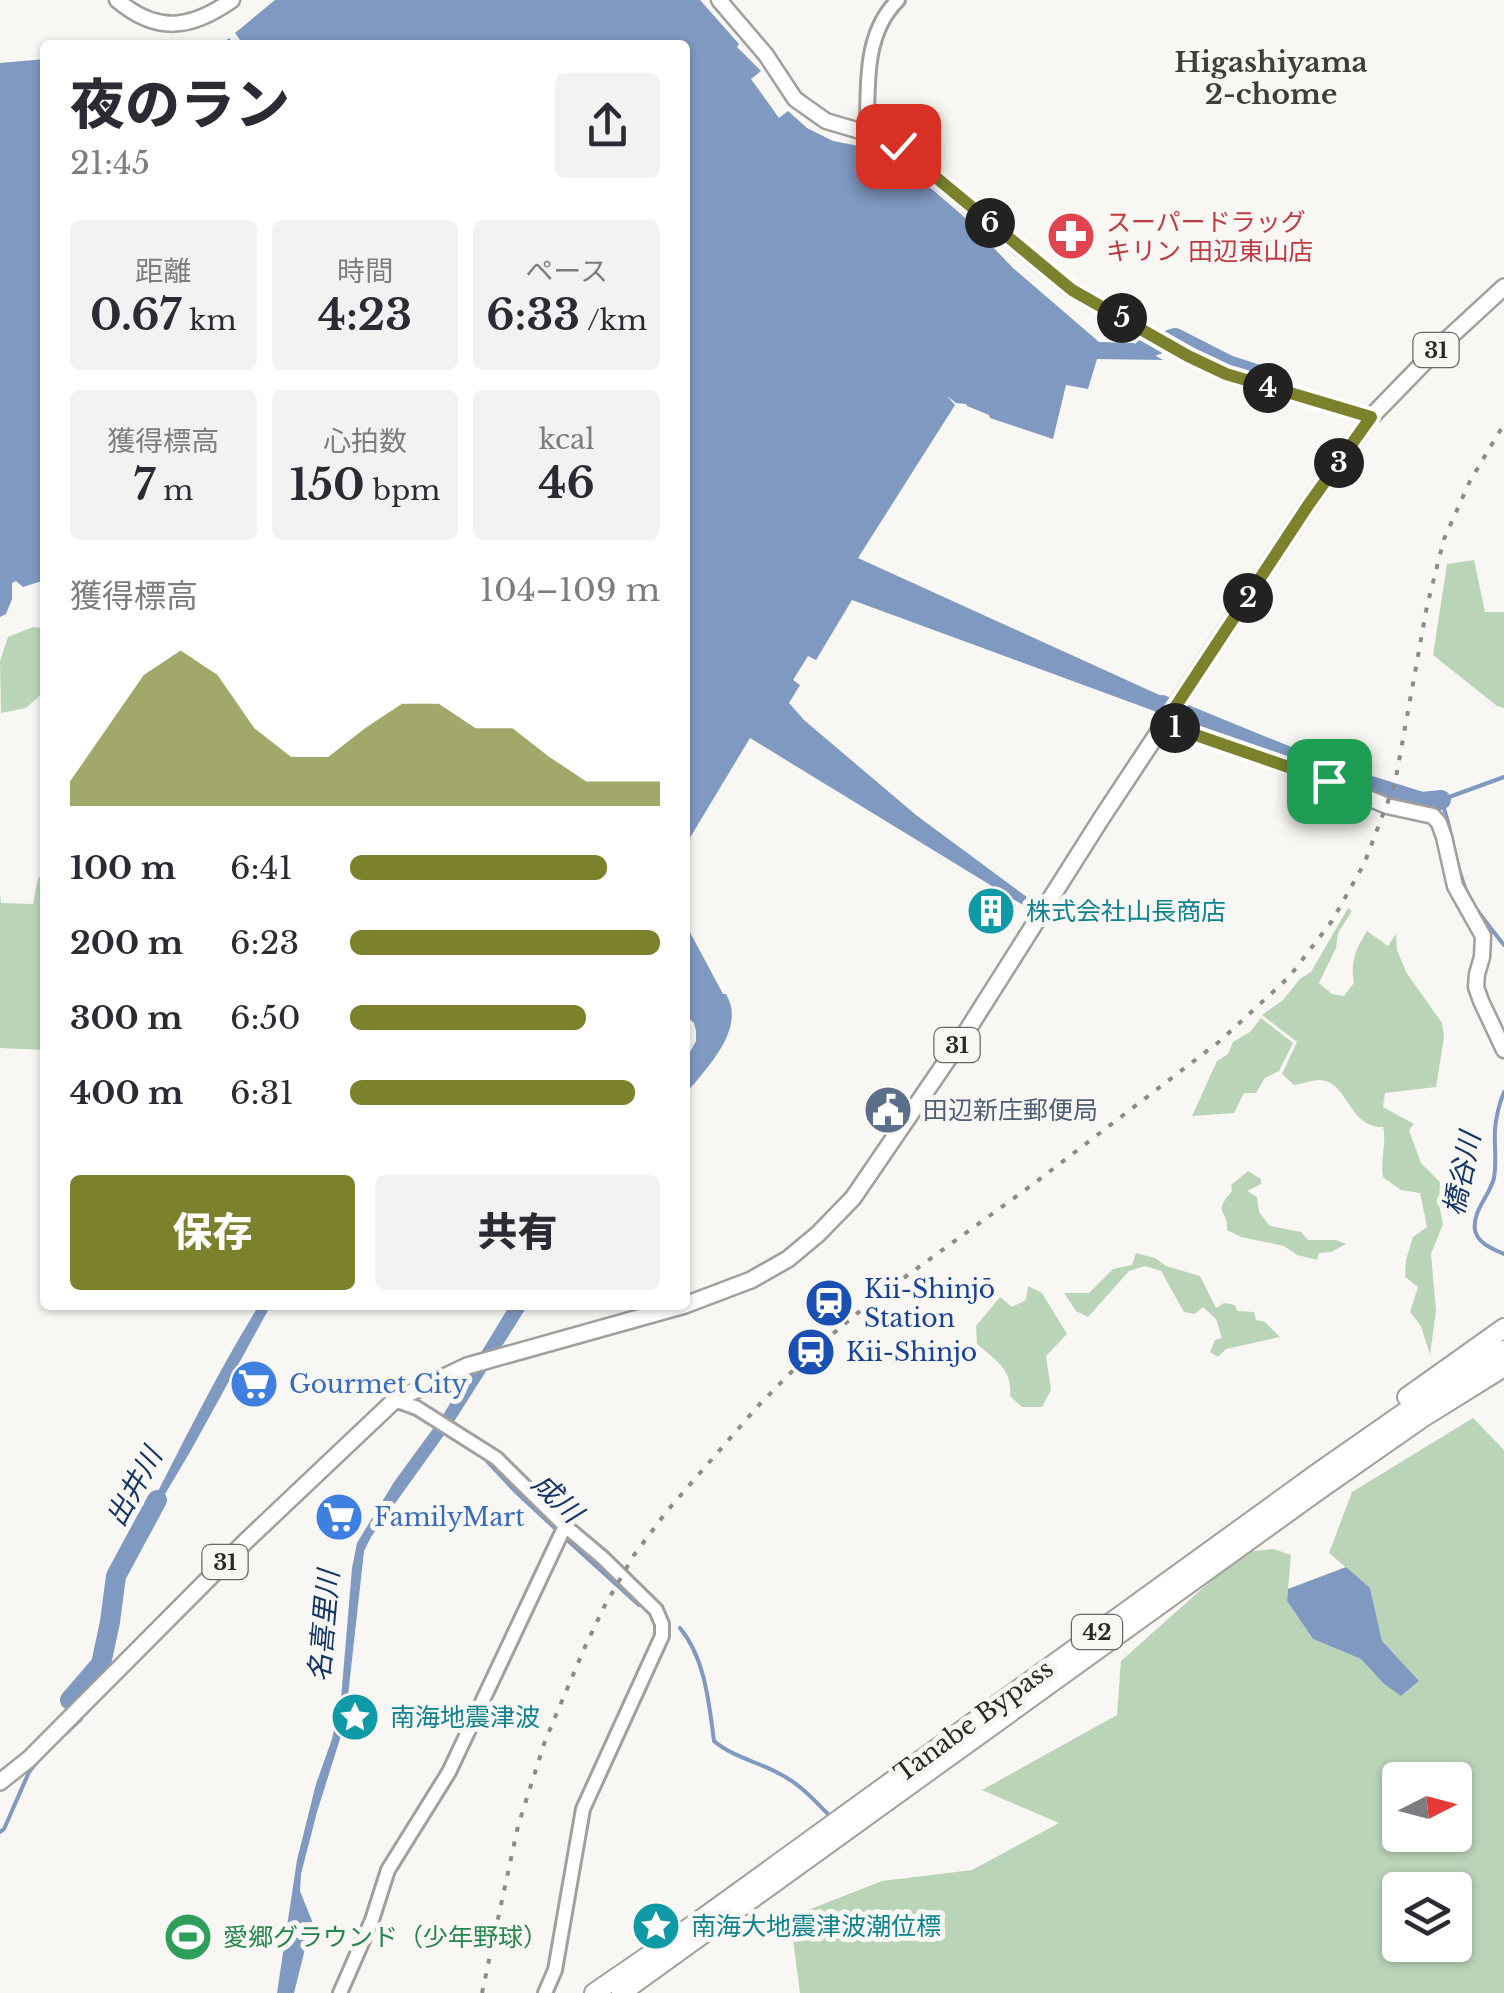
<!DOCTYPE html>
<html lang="ja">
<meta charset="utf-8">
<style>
body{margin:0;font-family:"Libre Baskerville","Noto Sans JP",serif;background:#f2f2f3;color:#2b2b33;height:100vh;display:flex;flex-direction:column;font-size:38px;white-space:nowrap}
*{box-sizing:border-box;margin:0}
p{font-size:32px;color:#7c7c81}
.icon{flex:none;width:55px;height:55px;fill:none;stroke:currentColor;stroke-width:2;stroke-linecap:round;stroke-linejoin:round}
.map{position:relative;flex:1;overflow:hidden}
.sheet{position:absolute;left:40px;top:40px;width:650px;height:1270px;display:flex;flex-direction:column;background:#fff;border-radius:10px;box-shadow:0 2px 8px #0004}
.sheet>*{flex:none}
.needle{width:65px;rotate:84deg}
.tools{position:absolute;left:1382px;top:1762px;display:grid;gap:20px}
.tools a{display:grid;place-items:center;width:90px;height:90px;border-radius:10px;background:#fff;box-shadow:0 2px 8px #0004;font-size:50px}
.pin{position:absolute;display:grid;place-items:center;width:85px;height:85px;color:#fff;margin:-42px;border-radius:20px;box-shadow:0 5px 15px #0006}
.km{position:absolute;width:50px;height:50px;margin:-25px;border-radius:50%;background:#222;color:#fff;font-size:28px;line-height:50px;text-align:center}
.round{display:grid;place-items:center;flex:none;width:105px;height:105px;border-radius:10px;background:#f2f2f3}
.overview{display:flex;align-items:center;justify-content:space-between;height:170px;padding:0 30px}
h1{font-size:55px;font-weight:800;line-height:75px}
.stats{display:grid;grid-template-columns:repeat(3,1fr);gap:15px;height:170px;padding:10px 30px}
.stats div{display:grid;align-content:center;border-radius:10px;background:#f2f2f3;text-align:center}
.stats b{font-size:42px;font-weight:800}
.stats small{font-size:28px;font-weight:400}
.stats p{font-size:28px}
.chart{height:280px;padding:20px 30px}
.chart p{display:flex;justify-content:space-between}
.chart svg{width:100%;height:180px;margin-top:10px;fill:#7c822c;opacity:.7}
.primary-button{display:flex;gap:20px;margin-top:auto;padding:20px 30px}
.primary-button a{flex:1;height:115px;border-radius:10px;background:#7c822c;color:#fff;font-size:40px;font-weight:800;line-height:115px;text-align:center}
.primary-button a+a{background:#f2f2f3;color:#2b2b33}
ul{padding:0 30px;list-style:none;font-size:32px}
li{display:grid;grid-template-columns:160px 120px 1fr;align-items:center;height:75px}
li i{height:25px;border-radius:12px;background:#7c822c}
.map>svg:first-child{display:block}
.green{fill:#bad4b8;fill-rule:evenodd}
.water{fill:#7f99c1}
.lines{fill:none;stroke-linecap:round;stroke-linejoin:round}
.stream{stroke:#7f99c1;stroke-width:4}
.river{stroke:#7f99c1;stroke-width:20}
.tertiary-casing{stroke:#a29f9c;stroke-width:18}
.secondary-casing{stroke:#a29f9c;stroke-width:19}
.primary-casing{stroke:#a29f9c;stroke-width:20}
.trunk-casing{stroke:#a29f9c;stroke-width:22}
.tertiary{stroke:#fff;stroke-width:12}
.secondary{stroke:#fff;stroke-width:14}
.primary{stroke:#fff;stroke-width:15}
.trunk{stroke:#fff;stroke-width:18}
.rail{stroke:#8d8b88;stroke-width:4;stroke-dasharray:5 10;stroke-linecap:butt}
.route-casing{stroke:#fff;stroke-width:20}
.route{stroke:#7c822c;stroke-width:12}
.labels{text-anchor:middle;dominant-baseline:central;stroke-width:10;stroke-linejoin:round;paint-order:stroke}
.shield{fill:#f9f7f3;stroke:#686764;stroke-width:2.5}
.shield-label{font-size:22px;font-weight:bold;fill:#2a2927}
.health-label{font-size:25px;fill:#be3a42;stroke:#f9f7f3;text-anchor:start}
.culture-label{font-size:25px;fill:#0d838f;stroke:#f9f7f3;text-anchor:start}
.service-label{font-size:25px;fill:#4e5e75;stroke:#f9f7f3;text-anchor:start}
.transit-label{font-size:25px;fill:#164399;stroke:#f9f7f3;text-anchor:start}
.shop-label{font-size:25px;fill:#366cbe;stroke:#f9f7f3;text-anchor:start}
.street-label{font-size:25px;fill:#2a2927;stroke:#f9f7f3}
.leisure-label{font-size:25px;fill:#27864d;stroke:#f9f7f3;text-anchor:start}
.neighbourhood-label{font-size:28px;font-weight:bold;fill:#403e3b;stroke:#f9f7f3}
.water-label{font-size:28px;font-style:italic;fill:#143567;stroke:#f9f7f3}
</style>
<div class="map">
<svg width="1504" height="1993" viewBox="0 0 1504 1993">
<rect width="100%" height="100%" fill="#f9f7f3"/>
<path class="green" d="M1474,560L1485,612H1504V708L1497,706L1433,655L1447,564Z
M33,627L45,628V691L26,708L1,713L0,661L8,637Z
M45,874V1050L0,1048V893L1,903L33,904L38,878Z
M1348,908L1352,911L1338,933L1336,948L1319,983L1332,994L1344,996L1354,983C1350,963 1356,948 1367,931L1388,946L1396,934L1397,950L1406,972L1442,1023L1444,1037L1436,1087L1385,1093L1383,1107L1414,1124L1409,1130L1421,1163L1440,1182L1439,1205L1443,1224L1431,1254L1436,1310L1430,1355L1421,1326L1410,1312L1418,1287L1405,1277L1406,1260L1413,1237L1427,1227L1420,1193L1401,1190L1383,1177C1380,1159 1387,1142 1383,1127C1348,1128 1349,1081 1319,1080C1312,1080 1302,1084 1294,1085L1282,1074L1297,1042L1262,1015L1283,1000L1300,979L1311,972Z
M1261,1018L1293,1043L1279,1071L1265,1078L1256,1093H1244L1234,1113L1192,1116L1217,1061L1228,1054L1233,1042L1250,1032Z
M1248,1171L1261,1179V1184L1247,1191L1257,1197L1259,1212L1270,1226L1301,1232L1308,1240H1336L1346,1244L1331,1252L1319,1253L1317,1260L1297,1255L1284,1246L1241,1237L1227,1230C1229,1209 1211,1215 1232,1191L1231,1185Z
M1136,1253L1155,1258L1166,1266L1200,1276L1216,1308L1224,1303L1235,1305L1237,1311L1254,1312L1256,1320L1265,1322L1280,1337L1226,1349L1218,1357L1210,1352L1215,1340L1222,1338L1216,1319L1203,1307L1195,1314L1184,1312L1161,1271L1145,1266L1129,1271L1088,1317L1076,1311L1064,1293H1089L1113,1269L1132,1265Z
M1028,1286L1042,1293L1067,1334L1046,1356L1051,1390L1042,1407H1022L1010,1396C1013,1369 995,1360 977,1344L976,1326L1000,1297L1012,1307L1026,1300Z
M1473,1418L1504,1450V1993H800L790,1917L882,1881L972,1870L1059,1823L982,1790L1117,1715L1121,1661L1243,1552L1274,1549L1291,1555L1287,1601L1313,1639L1361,1659L1384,1684L1401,1696L1418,1682L1382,1641L1370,1588L1329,1553L1352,1492ZM1400,1780H1455V1835H1400ZM1400,1890H1455V1945H1400Z"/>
<path class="water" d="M275,0H700L739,44L737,47L761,71L751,79L779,118L788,111L807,128L833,141L885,151L899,161L962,215L1013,268L1099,342L1134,343L1163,360L1097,359L1088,389L1066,385L1053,439L990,418L989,415L967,406L966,404L956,403L947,396L955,405L858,558L1166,698L1157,712L852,600L816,660L808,656L793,680L800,685L789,703L804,720L916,815L1035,903L1031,910L750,738L685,846V45H221L229,38L234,44L240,40L235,33Z
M45,59V580L23,587L16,581L12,583V599L6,614L0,617V63Z
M685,923L723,994H726C747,1029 706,1068 685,1095V1061L696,1041V1031L694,1023L685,1015Z
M259,1305H271L190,1452L146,1526L143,1521C180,1448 216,1375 259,1305Z
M510,1305H528L457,1417L371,1537L364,1551L345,1723L317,1812L301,1874L300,1891L312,1921L294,1993H277L297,1860L316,1784L332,1739L341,1699L352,1568L357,1543L394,1482L443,1415Z
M1346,1567L1370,1588L1382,1641L1419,1681L1401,1696L1384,1684L1361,1659L1313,1639L1287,1601L1288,1589Z"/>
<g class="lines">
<path class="stream" d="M1504,777L1441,800C1453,830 1454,863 1467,892C1476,912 1491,928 1504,945
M1504,1092C1499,1104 1496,1117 1495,1130C1494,1146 1497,1162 1494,1178C1490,1195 1472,1211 1475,1230C1477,1243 1493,1249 1504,1254
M483,1457L515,1491L558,1531
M565,1538L639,1605
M680,1628C705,1658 709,1703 714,1741C731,1756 758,1762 778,1773C799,1783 812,1798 828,1814
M65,1734L81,1719
M0,1832L4,1829L29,1772L40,1758"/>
<path class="river" d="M1144,349L1175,338L1228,365L1259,375
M1162,705L1326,772L1422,802L1441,800
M70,1700L101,1664L110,1622L116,1576L157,1500"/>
<g class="tertiary-casing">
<path id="tertiary" d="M867,133C868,88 863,34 898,0
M395,1400L417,1408L496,1458L565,1526L603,1558L656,1610L662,1624V1636L583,1809L555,1970L545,1993
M340,1993L372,1920L388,1870L449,1772L565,1526"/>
</g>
<g class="secondary-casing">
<path id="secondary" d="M117,0C157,34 191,29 232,0
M719,0L766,55L795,99L826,121L867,133L897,146L1071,290L1188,356L1226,374L1371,417
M1164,724L1329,781L1387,806L1433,816L1439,823L1444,837L1455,886L1483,936L1482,957L1477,974L1476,987L1481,1001L1504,1050"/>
</g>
<g class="primary-casing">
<path id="primary" d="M685,1305L751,1280L788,1259L818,1234L853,1198L963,1037L1101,819L1309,504L1371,417L1440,346L1504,287
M0,1782L29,1759L246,1541L395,1400L467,1366L685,1305"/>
</g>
<g class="trunk-casing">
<path id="trunk" d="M1407,1397L1504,1328
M594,1993L696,1923L1319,1472L1421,1401L1504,1350
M621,1993L1316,1492L1422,1418L1504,1367"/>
</g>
<use href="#tertiary" class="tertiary"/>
<use href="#secondary" class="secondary"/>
<use href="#primary" class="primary"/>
<use href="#trunk" class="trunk"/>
<path class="rail" d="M482,1993L518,1826L545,1741L584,1649L604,1607L634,1555L667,1511L758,1406L811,1352L872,1301L1032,1185L1220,1041L1289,977L1332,921L1364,864L1395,783L1427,606L1444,539L1470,481L1504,424"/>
</g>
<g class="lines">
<g class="route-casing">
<path id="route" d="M898,146L1072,290L1188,356L1226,374L1371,417L1309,504L1164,724L1329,781"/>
</g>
<use href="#route" class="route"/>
</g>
<defs>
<g id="pharmacy-disc" transform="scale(2.5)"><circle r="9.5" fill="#e0444e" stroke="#f9f7f3"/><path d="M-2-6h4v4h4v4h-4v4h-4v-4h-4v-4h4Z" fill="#fff"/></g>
<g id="building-disc" transform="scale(2.5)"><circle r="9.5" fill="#0f9aa8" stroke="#f9f7f3"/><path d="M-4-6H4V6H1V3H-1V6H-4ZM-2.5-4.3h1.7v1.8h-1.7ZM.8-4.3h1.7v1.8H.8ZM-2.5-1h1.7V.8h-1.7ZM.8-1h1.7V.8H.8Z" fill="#fff"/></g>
<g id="civic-disc" transform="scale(2.5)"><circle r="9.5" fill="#5c6f8a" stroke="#f9f7f3"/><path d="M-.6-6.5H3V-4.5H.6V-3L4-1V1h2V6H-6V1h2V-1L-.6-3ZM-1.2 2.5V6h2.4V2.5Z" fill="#fff"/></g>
<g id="station-disc" transform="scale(2.5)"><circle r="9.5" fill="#1a4fb4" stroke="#f9f7f3"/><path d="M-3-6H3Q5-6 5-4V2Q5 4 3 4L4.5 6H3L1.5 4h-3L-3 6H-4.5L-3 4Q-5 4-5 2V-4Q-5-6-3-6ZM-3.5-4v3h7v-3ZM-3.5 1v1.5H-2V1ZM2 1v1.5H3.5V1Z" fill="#fff"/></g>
<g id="supermarket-disc" transform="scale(2.5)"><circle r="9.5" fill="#3f7fe0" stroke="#f9f7f3"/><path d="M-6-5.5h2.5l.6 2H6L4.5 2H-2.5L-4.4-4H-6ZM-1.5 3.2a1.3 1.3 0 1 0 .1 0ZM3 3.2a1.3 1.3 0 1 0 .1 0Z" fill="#fff"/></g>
<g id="sight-disc" transform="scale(2.5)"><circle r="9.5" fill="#0f9aa8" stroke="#f9f7f3"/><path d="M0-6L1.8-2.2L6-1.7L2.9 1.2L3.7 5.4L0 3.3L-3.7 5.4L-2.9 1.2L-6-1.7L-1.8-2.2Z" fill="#fff"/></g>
<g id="stadium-disc" transform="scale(2.5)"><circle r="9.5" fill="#2e9e5b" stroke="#f9f7f3"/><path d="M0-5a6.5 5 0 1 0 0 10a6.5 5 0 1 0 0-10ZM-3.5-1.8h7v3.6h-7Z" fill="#fff"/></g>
</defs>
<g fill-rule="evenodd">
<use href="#pharmacy-disc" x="1071" y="236"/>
<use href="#building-disc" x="991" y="911"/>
<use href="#civic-disc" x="888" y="1110"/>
<use href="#station-disc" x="829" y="1303"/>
<use href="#station-disc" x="811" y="1352"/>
<use href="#supermarket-disc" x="254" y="1384"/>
<use href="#supermarket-disc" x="339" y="1517"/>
<use href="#sight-disc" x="355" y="1717"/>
<use href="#sight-disc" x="656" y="1926"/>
<use href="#stadium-disc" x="188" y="1937"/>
</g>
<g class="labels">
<g class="shield">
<rect x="1413.5" y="333" width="45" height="34" rx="8"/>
<rect x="934.5" y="1028" width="45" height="34" rx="8"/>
<rect x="202.5" y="1545" width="45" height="34" rx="8"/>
<rect x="1072" y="1615" width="50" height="34" rx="8"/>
</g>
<g class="shield-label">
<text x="1436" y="350">31</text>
<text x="957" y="1045">31</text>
<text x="225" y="1562">31</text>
<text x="1097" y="1632">42</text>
</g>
<g class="health-label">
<text x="1106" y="222">スーパードラッグ<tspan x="1106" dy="29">キリン 田辺東山店</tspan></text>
</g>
<g class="culture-label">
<text x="1026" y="911">株式会社山長商店</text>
<text x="390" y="1717">南海地震津波</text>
<text x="691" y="1926">南海大地震津波潮位標</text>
</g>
<g class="service-label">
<text x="923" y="1110">田辺新庄郵便局</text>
</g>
<g class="transit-label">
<text x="864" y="1289">Kii-Shinjō<tspan x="864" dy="29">Station</tspan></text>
<text x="846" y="1352">Kii-Shinjo</text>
</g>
<g class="shop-label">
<text x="289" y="1384">Gourmet City</text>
<text x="374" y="1517">FamilyMart</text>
</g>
<g class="street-label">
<text transform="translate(974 1721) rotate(-36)">Tanabe Bypass</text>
</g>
<g class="leisure-label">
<text x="223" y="1937">愛郷グラウンド（少年野球）</text>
</g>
<g class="neighbourhood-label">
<text x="1271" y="62">Higashiyama<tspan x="1271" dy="32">2-chome</tspan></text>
</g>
<g class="water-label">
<text transform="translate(1462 1174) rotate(-78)">橋谷川</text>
<text transform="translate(134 1487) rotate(-61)">出井川</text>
<text transform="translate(557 1498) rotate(44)">成川</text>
<text transform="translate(324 1626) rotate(-85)">名喜里川</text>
</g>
</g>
</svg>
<div class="tools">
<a><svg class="needle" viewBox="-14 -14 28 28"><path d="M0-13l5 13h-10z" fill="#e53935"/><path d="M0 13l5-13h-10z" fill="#7c7c81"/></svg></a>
<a><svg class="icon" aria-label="layers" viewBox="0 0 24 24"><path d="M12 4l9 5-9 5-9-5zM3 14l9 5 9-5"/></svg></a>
</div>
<div class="pin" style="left:1329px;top:781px;background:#1e9e55"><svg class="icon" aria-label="arrive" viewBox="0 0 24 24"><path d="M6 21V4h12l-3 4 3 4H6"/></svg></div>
<div class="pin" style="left:898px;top:146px;background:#d93025"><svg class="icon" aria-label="check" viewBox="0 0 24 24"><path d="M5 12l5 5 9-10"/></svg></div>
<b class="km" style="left:1175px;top:728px">1</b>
<b class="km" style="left:1248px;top:598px">2</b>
<b class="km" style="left:1339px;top:463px">3</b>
<b class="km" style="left:1268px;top:388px">4</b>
<b class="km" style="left:1122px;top:318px">5</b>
<b class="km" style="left:990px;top:223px">6</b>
<section class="sheet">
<div class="overview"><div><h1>夜のラン</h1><p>21:45</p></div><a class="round"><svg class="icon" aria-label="share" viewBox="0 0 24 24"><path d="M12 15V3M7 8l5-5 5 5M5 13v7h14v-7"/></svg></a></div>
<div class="stats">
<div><p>距離</p><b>0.67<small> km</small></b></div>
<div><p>時間</p><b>4:23</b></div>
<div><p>ペース</p><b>6:33<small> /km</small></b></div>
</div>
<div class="stats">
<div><p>獲得標高</p><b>7<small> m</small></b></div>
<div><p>心拍数</p><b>150<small> bpm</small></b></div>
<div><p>kcal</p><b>46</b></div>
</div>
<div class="chart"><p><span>獲得標高</span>104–109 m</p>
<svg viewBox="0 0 160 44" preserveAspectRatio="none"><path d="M0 44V38L10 25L20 12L30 6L40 12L50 25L60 32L70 32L80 25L90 19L100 19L110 25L120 25L130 32L140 38L150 38L160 38V44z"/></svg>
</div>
<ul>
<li><b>100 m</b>6:41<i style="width:83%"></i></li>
<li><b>200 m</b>6:23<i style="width:100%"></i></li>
<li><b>300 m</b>6:50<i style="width:76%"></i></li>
<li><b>400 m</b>6:31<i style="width:92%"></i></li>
</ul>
<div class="primary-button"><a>保存</a><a>共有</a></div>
</section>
</div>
